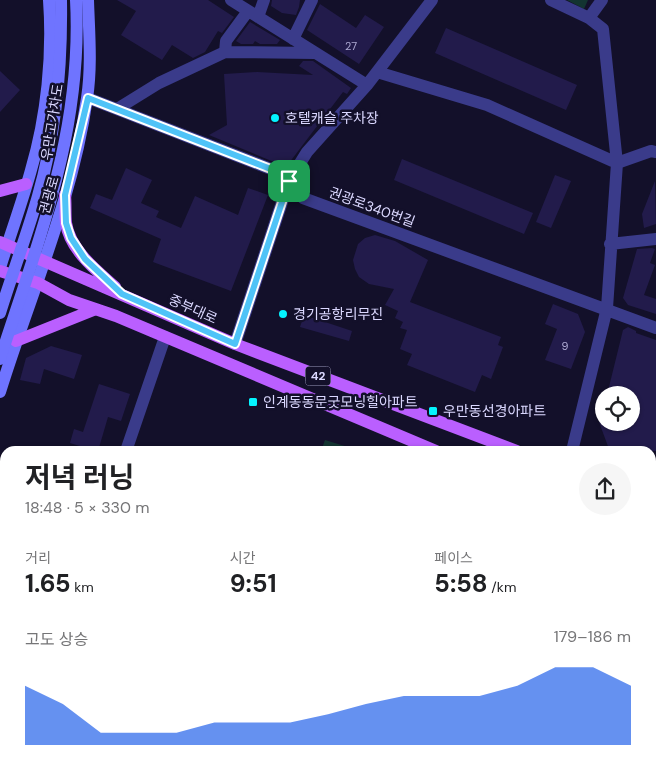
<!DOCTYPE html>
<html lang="ko">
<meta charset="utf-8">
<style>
body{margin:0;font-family:"DM Sans","Noto Sans KR",sans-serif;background:#f6f6f6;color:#202124;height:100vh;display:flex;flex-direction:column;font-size:19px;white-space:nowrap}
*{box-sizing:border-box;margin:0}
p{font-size:16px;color:#757577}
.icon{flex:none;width:28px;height:28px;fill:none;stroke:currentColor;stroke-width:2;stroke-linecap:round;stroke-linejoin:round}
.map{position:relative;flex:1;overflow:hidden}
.details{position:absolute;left:0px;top:446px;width:656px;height:321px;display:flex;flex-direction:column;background:#fff;border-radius:15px 15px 0 0;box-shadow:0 1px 4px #0004}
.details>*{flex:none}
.controls{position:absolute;left:595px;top:386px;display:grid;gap:10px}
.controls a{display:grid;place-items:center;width:45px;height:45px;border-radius:50%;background:#fff;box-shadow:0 1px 4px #0004;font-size:25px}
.pin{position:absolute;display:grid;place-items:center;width:42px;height:42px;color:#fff;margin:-21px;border-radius:10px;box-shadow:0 2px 8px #0006}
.round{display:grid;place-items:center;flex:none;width:52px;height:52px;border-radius:26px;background:#f6f6f6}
.head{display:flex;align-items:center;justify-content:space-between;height:85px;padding:0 25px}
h1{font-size:28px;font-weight:700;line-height:38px}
.figures{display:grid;grid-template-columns:repeat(3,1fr);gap:8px;height:85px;padding:5px 25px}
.figures div{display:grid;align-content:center}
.figures b{font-size:25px;font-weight:700}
.figures small{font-size:14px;font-weight:400}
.figures p{font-size:14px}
.chart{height:140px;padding:10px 25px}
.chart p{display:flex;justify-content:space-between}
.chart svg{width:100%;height:90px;margin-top:5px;fill:#2563eb;opacity:.7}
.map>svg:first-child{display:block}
.green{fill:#133431}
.building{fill:#221b4b}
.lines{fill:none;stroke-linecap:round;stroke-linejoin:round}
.street{stroke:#3a3b8a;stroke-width:12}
.secondary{stroke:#6f74ff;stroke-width:12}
.primary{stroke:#ba5fff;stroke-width:12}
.secondary-bridge{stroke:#6f74ff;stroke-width:12}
.route-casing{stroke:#fff;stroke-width:10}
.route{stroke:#4fc3f7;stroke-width:6}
.poi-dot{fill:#04f4ff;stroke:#13102a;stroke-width:2}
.labels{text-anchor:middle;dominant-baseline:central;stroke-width:5;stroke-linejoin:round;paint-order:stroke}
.number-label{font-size:11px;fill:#ada9d2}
.shield{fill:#13102a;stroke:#9f9cbf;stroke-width:1}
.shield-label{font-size:12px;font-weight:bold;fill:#dbd8ff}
.poi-label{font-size:14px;fill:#dbd8ff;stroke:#13102a;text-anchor:start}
.street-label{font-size:14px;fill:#dbd8ff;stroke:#13102a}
</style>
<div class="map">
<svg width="656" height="767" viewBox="0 0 656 767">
<rect width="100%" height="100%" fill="#13102a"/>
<path class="green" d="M567,0H588L584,9Z
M325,440L361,451H321Z
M651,555L656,558V729L651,728Z
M5,690V762L496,763L494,767H0V692Z"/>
<path class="building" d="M117,0H208L234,17L222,33L218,31L205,52L193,58L172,45L162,60L121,35L136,11Z
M272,0H300L299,7L296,15L282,13L271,6Z
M320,4L356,28L365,15L384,27L359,64L307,30Z
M250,22L280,40L277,44H260L255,41L253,44H241L236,41Z
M446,28L577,85L566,110L435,53Z
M303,61H313L351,88L347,94L343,92L286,167L209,135L227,125L224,74L257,72L313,75L299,66Z
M0,71L20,90L0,112Z
M402,159L533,213L524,234L394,180Z
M126,168L152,180L141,203L159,211L156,217L181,228L195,196L238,215L248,188L268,195L231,291L153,262L161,239L90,208L96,194L112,200Z
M555,175L571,181L551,228L536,222Z
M655,181L656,224L644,228L642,214Z
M375,235L395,241L428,260L410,302L501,337L498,345L503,347L491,379L482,375L475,392L407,365L412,354L400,349L407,330L400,328L403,322L395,318L398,311L385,305L394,289L369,284L359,277L355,269L353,260L358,244L365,238Z
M652,248L655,249L650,263L655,265L644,295L656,299V314L628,305L623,298L637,249Z
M553,304L578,314L585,332L571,369L545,360L557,329L545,324Z
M304,315L352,331L349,341L300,327Z
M628,327L636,331V333L656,340V451H614L609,449L599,422H631V395H607L623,330Z
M51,346L82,355L74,379L44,369L40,384L20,380L26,358Z
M99,384L130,394L121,421L108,417L98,451H85L86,448L70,443L74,429L83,432Z"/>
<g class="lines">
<path class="street" d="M231,0L367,85
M551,0L589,18
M258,17L264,0
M293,39L312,0
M225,52L315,53
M377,72L487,105L617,163L651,151L656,152
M88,98L281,173L303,198L656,328
M117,109L159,83L225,52L226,41L248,11
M610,244L656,239
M235,344L289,181L307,152L367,85L432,0
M126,451L165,337
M572,451L607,308L617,163L603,29L589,18L602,0
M0,677L5,676"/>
<path class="secondary" d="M0,268C10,235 22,203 31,170C47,116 53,55 49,0
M0,392C30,295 73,199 87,98C92,66 89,32 88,0"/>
<path class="primary" d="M0,191L26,184
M65,195C66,204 65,214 66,223C70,250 96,270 115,287
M0,242L235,344L517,451
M0,271L38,283L69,300L116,316L436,451
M16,341L96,309
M651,506L656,508
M651,537L656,539"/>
<path class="secondary-bridge" d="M0,313C12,274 27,235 38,196C56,133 62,66 61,0
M0,359C39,239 83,129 76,0"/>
</g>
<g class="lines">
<g class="route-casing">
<path id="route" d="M88,98L281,173L289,181L235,344L122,294L85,259L71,238L66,223L65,195Z"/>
</g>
<use href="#route" class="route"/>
</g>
<g class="poi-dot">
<circle cx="275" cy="118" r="5"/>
<circle cx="283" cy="314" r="5"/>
<rect x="248" y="397" width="10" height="10" rx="2.5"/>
<rect x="428" y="406" width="10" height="10" rx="2.5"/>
</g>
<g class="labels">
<g class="number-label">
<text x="351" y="46">27</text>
<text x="565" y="346">9</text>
</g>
<rect class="shield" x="305.5" y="366.5" width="25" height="19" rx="4"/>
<g class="shield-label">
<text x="318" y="376">42</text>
</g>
<g class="poi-label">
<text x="285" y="118">호텔캐슬 주차장</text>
<text x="293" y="314">경기공항리무진</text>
<text x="263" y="402">인계동동문굿모닝힐아파트</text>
<text x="443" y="411">우만동선경아파트</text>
</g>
<g class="street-label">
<text transform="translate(52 122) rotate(-81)">우만고가차도</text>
<text transform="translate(49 195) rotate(-74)">권광로</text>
<text transform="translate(372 207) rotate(20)">권광로340번길</text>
<text transform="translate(193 309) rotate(24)">중부대로</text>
</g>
</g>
</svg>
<div class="controls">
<a><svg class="icon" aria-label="locate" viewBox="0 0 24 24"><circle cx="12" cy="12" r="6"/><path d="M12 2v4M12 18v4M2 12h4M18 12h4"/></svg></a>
</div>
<div class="pin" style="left:289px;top:181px;background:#1e9e55"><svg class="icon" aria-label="arrive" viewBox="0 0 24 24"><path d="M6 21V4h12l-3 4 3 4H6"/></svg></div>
<section class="details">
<div class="head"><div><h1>저녁 러닝</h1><p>18:48 · 5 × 330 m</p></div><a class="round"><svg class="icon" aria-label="share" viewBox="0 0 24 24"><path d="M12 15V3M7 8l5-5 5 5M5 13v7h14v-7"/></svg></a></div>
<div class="figures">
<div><p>거리</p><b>1.65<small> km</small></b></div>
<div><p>시간</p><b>9:51</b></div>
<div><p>페이스</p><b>5:58<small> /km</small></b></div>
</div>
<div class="chart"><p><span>고도 상승</span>179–186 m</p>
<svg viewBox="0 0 160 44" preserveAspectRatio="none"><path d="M0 44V15L10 24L20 38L30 38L40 38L50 33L60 33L70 33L80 29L90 24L100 20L110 20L120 20L130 15L140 6L150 6L160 15V44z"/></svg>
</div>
</section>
</div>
